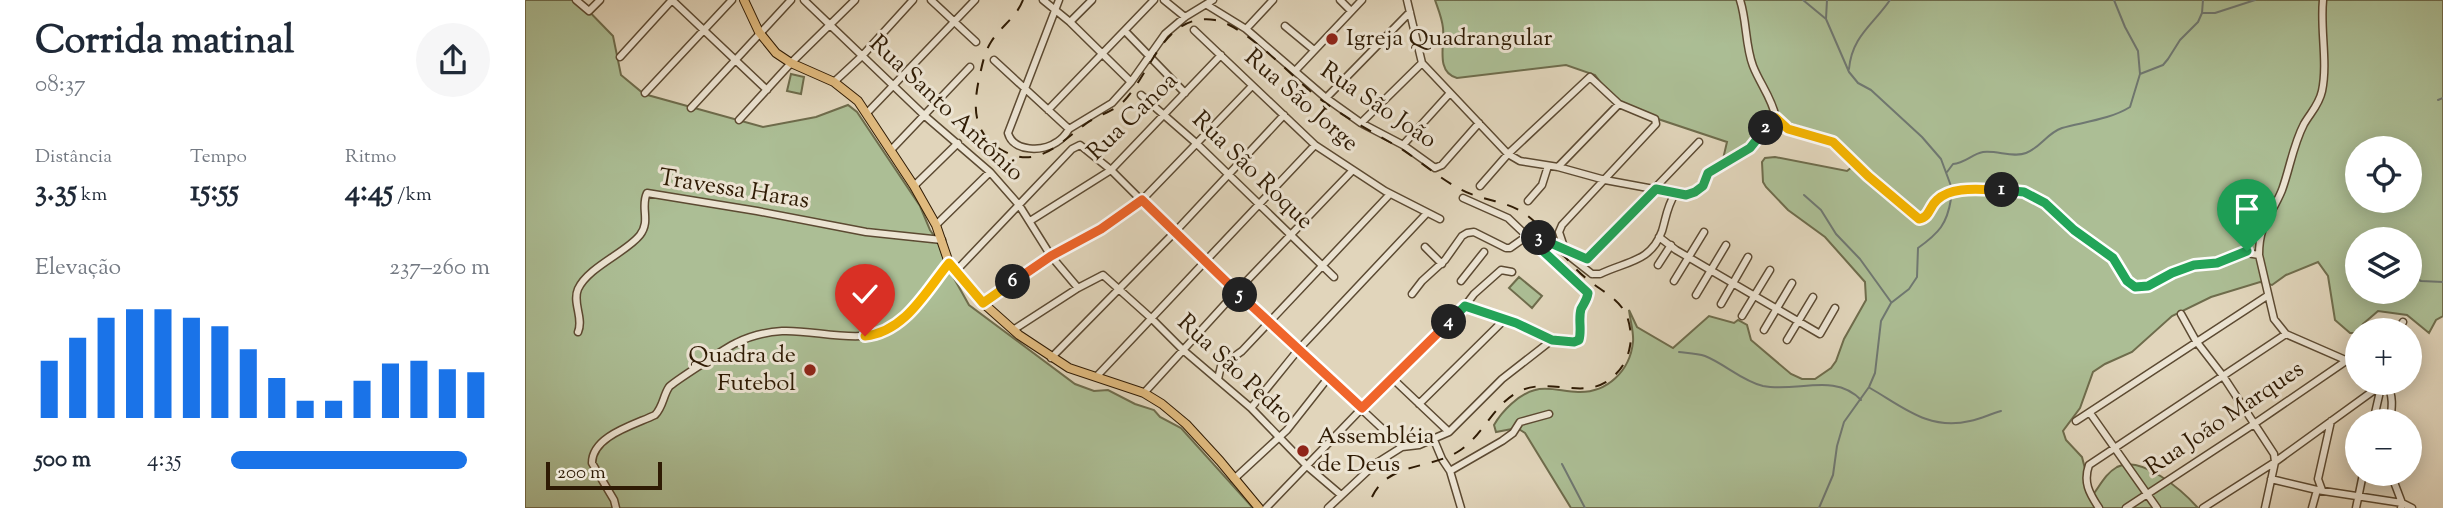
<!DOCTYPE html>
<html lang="pt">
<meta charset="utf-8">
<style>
body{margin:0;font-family:"Sorts Mill Goudy",serif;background:#f6f6f7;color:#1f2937;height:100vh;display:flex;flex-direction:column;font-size:26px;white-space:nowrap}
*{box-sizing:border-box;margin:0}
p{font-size:23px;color:#747a83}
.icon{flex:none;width:38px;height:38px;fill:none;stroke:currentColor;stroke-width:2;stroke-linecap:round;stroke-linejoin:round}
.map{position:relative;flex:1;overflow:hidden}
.details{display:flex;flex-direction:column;background:#fff;width:525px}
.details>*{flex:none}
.tools{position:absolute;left:1820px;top:136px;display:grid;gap:14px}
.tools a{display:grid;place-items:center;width:77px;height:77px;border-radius:50%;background:#fff;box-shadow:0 4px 18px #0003;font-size:35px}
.scale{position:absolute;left:21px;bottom:18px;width:116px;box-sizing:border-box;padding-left:7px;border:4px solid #2f1b04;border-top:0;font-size:19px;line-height:24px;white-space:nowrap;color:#2f1b04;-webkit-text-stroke:5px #ece4d3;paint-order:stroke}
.pin{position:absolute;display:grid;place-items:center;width:60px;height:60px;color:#fff;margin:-72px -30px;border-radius:50% 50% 50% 0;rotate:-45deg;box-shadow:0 0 7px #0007}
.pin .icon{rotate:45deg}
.km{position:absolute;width:35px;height:35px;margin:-18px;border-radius:50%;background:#222;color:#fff;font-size:19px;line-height:35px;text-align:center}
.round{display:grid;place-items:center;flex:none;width:74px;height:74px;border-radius:37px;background:#f6f6f7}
.summary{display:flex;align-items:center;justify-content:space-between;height:119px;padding:0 35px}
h1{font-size:38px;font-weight:800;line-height:52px}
.metrics{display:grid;grid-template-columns:repeat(3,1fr);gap:10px;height:119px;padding:7px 35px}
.metrics div{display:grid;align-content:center}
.metrics b{font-size:30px;font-weight:800}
.metrics small{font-size:19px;font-weight:400}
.metrics p{font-size:19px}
.chart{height:196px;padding:14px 35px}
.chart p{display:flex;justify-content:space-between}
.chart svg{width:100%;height:126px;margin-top:7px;stroke:#1a73e8;stroke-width:6}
ul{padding:0 35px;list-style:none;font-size:23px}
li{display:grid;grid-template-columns:112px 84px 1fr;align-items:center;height:52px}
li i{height:18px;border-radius:9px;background:#1a73e8}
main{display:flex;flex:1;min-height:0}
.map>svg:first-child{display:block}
.green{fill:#acbe95;stroke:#6e6c4c;stroke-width:2;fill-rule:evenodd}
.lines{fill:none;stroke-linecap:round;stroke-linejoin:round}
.stream{stroke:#6f7872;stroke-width:2}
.minor-casing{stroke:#5c4a32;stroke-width:9}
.major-casing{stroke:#2f1b04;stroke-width:10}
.minor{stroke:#ece4d3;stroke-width:6}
.major{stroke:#e0ba7e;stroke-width:8}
.rail{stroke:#2f1b04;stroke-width:2;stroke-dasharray:12 12;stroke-linecap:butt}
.split-1-casing{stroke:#fff;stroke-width:14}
.split-2-casing{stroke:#fff;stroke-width:14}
.split-3-casing{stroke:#fff;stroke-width:14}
.split-4-casing{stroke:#fff;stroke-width:14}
.split-5-casing{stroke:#fff;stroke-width:14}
.split-6-casing{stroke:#fff;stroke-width:14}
.split-7-casing{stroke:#fff;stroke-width:14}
.split-1{stroke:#22a559;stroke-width:9}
.split-2{stroke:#f5b400;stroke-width:9}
.split-3{stroke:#22a559;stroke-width:9}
.split-4{stroke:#22a559;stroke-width:9}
.split-5{stroke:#f0652b;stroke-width:9}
.split-6{stroke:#f0652b;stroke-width:9}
.split-7{stroke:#f5b400;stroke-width:9}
.poi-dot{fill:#8f2418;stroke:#ece4d3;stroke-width:2.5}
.labels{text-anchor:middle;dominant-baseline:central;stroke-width:6;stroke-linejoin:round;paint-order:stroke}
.poi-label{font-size:24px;fill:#2f1b04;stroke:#ece4d3;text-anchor:start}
.street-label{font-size:24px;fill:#2f1b04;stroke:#ece4d3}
</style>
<main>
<section class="details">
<div class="summary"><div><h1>Corrida matinal</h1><p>08:37</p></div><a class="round"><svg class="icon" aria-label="share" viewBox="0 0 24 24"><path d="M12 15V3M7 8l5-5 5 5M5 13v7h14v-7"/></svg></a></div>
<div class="metrics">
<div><p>Distância</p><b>3.35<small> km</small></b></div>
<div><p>Tempo</p><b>15:55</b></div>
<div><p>Ritmo</p><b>4:45<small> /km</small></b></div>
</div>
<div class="chart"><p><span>Elevação</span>237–260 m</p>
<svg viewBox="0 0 160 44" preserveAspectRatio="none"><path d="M5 44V24M15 44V16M25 44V9M35 44V6M45 44V6M55 44V9M65 44V12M75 44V20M85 44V30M95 44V38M105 44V38M115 44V31M125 44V25M135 44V24M145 44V27M155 44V28"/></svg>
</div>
<ul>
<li><b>500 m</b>4:35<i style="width:91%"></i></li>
</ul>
</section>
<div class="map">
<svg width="1918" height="508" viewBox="0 0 1918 508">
<rect width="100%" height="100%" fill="#e1d5bb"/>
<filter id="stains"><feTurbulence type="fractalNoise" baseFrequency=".00286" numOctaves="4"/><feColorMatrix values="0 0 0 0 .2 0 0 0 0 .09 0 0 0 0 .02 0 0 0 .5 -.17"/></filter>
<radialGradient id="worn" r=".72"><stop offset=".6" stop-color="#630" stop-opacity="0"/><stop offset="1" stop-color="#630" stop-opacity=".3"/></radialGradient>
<path class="green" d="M0,0H53L88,36L96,75L119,94L238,127L291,117L323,105L332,112L395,206L405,230L423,255L421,264L444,305L550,384L569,391L583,390L610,404L629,410L635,417L656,428L728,508H0Z
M910,0H1918V316L1911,320L1904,333L1882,315L1853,311L1838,324L1832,333H1825L1810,320L1803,276L1793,262L1761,275L1747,285L1735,282L1686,297L1647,316L1607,352L1580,364L1568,372L1555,408L1538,431L1541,440L1557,457L1567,496C1575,486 1580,474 1592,467C1616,454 1658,491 1673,508H1046L1000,433L992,428L971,432L969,425C977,411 994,394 1010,390C1023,386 1039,392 1053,392C1082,393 1105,371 1108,342C1109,332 1105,320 1104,310L1112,327L1148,348L1184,316L1209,323L1213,320L1222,325L1226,340L1266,374L1277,379H1290L1306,368L1311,361L1319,339L1341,300L1340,282L1300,237L1263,210L1241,187L1238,182L1237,162L1240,158L1250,157L1322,171L1332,163L1303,136L1246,117L1220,147L1198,159L1202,142L1106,110L1089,100L1070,75L1041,65L932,78C910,72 920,44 918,28C917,18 913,9 910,0ZM1832,149H1885V201H1832ZM1832,240H1885V292H1832Z
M266,74L279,77L276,94L262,91Z
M994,277L1017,296L1007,308L984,288Z"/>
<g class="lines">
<path class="stream" d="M1278,0L1301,19
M1302,0L1301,19L1324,72L1333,83L1346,90L1397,137L1416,159L1426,186
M1678,13H1690L1730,0
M1324,69C1327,36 1348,25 1365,0
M1615,74L1638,65L1643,59L1655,40L1673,22L1677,13L1678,0
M1913,100L1918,98
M1422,172L1428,164C1440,163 1447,154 1458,152C1471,150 1489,158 1501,153C1515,148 1522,133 1537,128C1559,122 1586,119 1605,107L1615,74L1613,51L1600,27L1589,0
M1279,195L1296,210L1311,234L1335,259L1366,302
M1885,275L1896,281L1918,282
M1154,352C1162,353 1172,353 1180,356C1200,364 1217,381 1238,386C1271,393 1310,372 1336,400
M1345,388C1378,407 1404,431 1445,421C1456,419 1465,414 1476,411
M1037,464L1060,508
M1294,508L1308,475L1312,446L1319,422L1344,387L1350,373L1356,321L1366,303L1384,289L1392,277L1393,248C1414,233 1422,224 1426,199"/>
<g class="minor-casing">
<path id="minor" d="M51,0L64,11L75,0
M147,0L242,90
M279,0L400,116L465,172L494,205L526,256L553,288
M406,0L451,42
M518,0L545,22L606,82
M534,0L483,133C488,152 518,152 532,142C537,139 541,134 544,129
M639,0L660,17
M815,0L826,11
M882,0L897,63L983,154L995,161L1033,167L1080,180L1161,195C1175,191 1176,183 1184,173C1194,160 1214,158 1226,147C1236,138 1242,127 1251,118
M1215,0C1222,21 1220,45 1228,66C1235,84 1247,98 1251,118
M682,5L721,29L801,98L836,123L878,145L910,168L917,165L954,123
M545,22L567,0
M760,26L789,50
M721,29L748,0
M669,30L790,145L860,191L915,219
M600,31L660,93
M95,57L147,0
M469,60L544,129L587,103L606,82L640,34L660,17L688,0
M770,71L837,0
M309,82L337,56L388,0
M120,93L207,0
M616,95L671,143L809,277
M801,98L885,12
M166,108L266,0
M523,110L629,0
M342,113L450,0
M1251,118L1263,129L1308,142L1343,176L1394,219L1402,216L1413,198L1429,191L1448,189L1499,192L1520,203L1549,230L1588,258L1602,281L1610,287L1623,286L1647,273L1669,265L1692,263L1716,252L1734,255L1749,319L1761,334L1832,365
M214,120L266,63L330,0
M836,123L897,63
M878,145L925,93
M366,150L445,67
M1033,167L1094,104
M389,186L433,143
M955,186L983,154L1065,77L1094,104L1130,119L1131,124L1037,225L1034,232L1040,250
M938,198L983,218L1064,295L1055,313L1056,327L1054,340L1049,342L1027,340L991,323L940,306
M1003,201L1017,185L1023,166
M505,221L586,170L696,55
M411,225L465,172
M1134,237L1151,250L1295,334L1310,308
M900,247L917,264
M1039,252L1067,274
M1734,255C1734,223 1746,217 1757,190C1765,168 1768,145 1779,124C1786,112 1794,105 1797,91C1803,62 1795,30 1798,0
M1133,265L1146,245
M430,272L547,149L555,145L586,170L649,233L681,259L743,322L877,447
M1067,274H1075C1102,261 1126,262 1137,231C1141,218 1142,206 1150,194
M936,281L959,252
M1149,281L1179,232
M887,294L897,281L920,260L937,236L942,233L949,232L981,248H985L1002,236H1009L1062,259L1174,142
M1171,295L1201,245
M458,303L526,256L576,229L617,200L727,86
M1196,304L1223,257
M1656,314L1671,341L1698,376L1749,454L1750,462L1740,508
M1217,316L1245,270
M488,330L553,288L578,275L627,319L658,350L726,408L782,466L816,495
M1239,330L1267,283
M1872,331L1878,322
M53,332C59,318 47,303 53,289C63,267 102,252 115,235C126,221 115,207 122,193L232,211L341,232L417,240
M1262,340L1288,297
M526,358L649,233L759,115
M572,376L790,145
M867,378L924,432
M693,379L696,366L717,351L865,194
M1861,383C1869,395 1867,408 1865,422
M619,393L711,292L827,171
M894,404L979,320
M726,408L773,350L902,213
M1565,413L1632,508
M1551,421L1742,296
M1848,422L1856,387
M909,440L917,459L925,471L936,508
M925,471L977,441L988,433L995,422L1024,414
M1866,474L1877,503L1887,508
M709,479L762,430L803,378
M1746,479L1792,490L1877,503L1876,508
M1797,490L1793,479L1806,421
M91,508L89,500L67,463C67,436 109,425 130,415C138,407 138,396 144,387C147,383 204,346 211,343C225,336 241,332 257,331C293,329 341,348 372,324C393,308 407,284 424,263
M741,508L842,403L940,306L949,294L976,270L987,272
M803,508L850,464L877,447L894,445L924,432L977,379L1027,340
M1574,508C1564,493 1558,482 1564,465L1761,334
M1601,508L1729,424L1821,361
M1678,508L1750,462L1859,383
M1787,508L1792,490
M1831,508L1838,474"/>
</g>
<g class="major-casing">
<path id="major" d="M219,0L234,32L251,53L266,63L309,82L333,101L389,186L411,225L424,263L458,303L494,335L544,368L619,393L637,404L661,424L695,461L734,508"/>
</g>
<use href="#minor" class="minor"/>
<use href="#major" class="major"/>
<path class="rail" d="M498,0C491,18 476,26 466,42C459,53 457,66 454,79C448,107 448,133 475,149C512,172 535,142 562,123C573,115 587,112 597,103C626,75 638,12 690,20C719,24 770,80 795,99C820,118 848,132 875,148C895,161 914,178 935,189C956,201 983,200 1003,216C1025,233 1039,261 1062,279C1075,290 1093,298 1101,314C1105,323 1107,336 1105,346C1103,358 1098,367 1090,375C1062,403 1027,376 995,391C969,403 958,436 934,451C901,472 856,460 843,508"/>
</g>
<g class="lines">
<g class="split-1-casing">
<path id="split-1" d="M1477,190L1499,192L1520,203L1549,230L1588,258L1602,281L1610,287L1623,286L1647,273L1669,265L1692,263L1722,251"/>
</g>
<g class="split-2-casing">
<path id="split-2" d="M1241,128L1251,118L1263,129L1308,142L1343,176L1394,219C1405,217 1404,207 1412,200C1427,185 1458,190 1477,190"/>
</g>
<g class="split-3-casing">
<path id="split-3" d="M1014,238L1062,259L1131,189L1161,195L1170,192L1178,186L1183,173L1225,148L1241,128"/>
</g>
<g class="split-4-casing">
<path id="split-4" d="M924,322L940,306L991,323L1027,340L1049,342L1054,340C1057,330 1053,319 1056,309C1059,303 1062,300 1063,293L1002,236L1014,238"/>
</g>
<g class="split-5-casing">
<path id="split-5" d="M715,295L837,408L924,322"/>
</g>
<g class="split-6-casing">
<path id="split-6" d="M488,282L526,256L576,229L617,200L715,295"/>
</g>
<g class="split-7-casing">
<path id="split-7" d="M340,336C380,332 401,291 424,263L458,303L488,282"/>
</g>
<use href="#split-1" class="split-1"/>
<use href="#split-2" class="split-2"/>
<use href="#split-3" class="split-3"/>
<use href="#split-4" class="split-4"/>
<use href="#split-5" class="split-5"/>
<use href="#split-6" class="split-6"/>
<use href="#split-7" class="split-7"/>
</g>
<g class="poi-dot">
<circle cx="807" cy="39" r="7"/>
<circle cx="285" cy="370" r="7"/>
<circle cx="778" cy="451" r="7"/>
</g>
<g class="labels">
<g class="poi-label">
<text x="821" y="39">Igreja Quadrangular</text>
<text x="271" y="356" text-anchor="end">Quadra de<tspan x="271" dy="28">Futebol</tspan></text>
<text x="792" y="437">Assembléia<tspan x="792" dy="28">de Deus</tspan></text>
</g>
<g class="street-label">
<text transform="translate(776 101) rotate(41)">Rua São Jorge</text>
<text transform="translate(853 106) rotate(34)">Rua São João</text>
<text transform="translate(421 109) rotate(43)">Rua Santo Antônio</text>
<text transform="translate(608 117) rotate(-44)">Rua Canoa</text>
<text transform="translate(727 171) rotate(44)">Rua São Roque</text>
<text transform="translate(209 190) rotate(9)">Travessa Haras</text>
<text transform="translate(710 370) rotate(43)">Rua São Pedro</text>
<text transform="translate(1700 419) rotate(-34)">Rua João Marques</text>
</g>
</g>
<rect width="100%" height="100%" filter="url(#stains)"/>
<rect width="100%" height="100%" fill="url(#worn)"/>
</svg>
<div class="tools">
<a><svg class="icon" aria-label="locate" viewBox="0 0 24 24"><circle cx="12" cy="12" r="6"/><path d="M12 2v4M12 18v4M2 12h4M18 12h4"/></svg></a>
<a><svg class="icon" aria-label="layers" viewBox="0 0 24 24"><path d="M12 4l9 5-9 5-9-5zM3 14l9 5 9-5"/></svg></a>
<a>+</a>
<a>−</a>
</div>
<div class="scale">200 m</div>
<div class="pin" style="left:1722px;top:251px;background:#1e9e55"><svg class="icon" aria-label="arrive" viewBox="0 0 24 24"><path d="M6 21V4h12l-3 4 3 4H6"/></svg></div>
<div class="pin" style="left:340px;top:336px;background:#d93025"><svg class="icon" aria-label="check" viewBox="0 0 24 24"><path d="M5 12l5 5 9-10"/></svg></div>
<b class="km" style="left:1477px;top:190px">1</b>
<b class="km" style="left:1241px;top:128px">2</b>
<b class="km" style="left:1014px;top:238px">3</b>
<b class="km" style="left:924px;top:322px">4</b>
<b class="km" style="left:715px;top:295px">5</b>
<b class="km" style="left:488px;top:282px">6</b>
</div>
</main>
